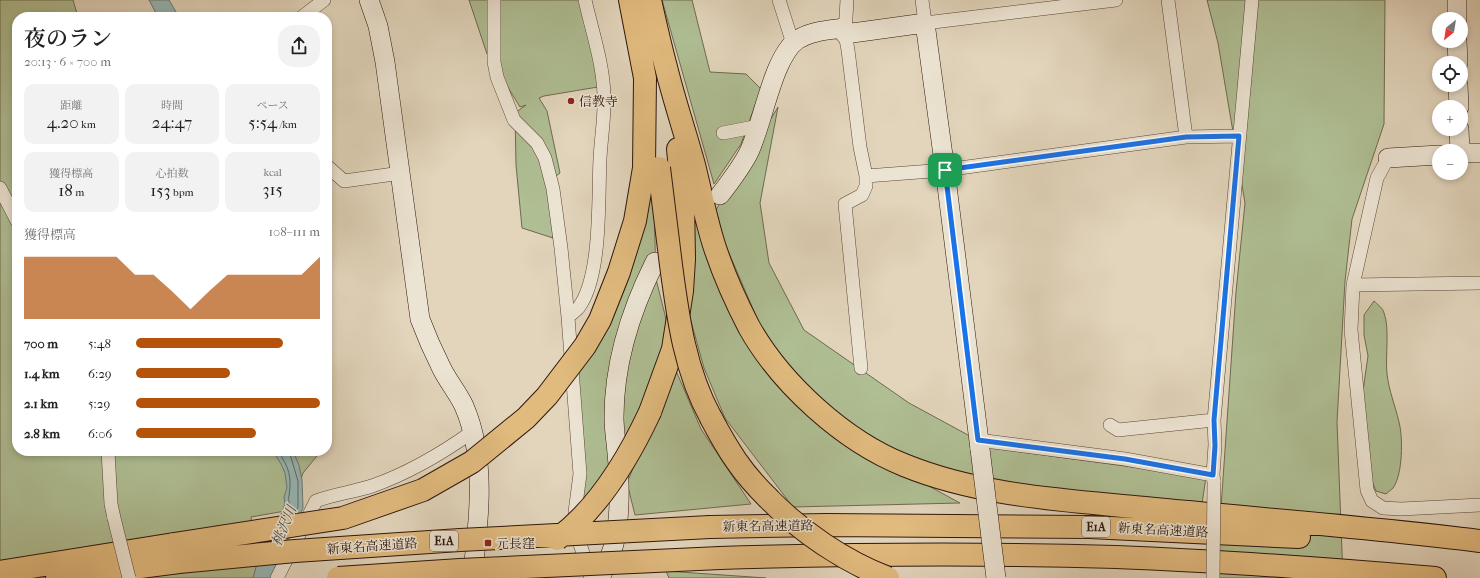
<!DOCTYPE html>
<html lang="ja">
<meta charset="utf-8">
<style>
body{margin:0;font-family:"IM FELL French Canon","Noto Serif JP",serif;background:#f2f2f2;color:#202124;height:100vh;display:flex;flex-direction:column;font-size:15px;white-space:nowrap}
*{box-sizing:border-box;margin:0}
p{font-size:13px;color:#757577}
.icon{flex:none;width:22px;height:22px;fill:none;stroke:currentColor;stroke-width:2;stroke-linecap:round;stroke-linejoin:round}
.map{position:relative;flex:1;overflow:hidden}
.side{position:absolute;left:12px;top:12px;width:320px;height:444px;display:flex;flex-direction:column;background:#fff;border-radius:16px;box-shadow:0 2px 6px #0003}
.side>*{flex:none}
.needle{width:26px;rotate:210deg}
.fabs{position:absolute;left:1432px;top:12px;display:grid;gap:8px}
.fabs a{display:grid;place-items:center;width:36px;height:36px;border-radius:50%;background:#fff;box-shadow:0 2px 6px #0003;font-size:20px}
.pin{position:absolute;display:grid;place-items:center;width:34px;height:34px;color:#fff;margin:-17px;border-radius:8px;box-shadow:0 2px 6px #0006}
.round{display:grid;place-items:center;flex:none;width:42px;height:42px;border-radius:16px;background:#f2f2f2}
.head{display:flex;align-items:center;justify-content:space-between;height:68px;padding:0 12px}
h1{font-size:22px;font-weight:600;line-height:30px}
.figures{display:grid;grid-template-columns:repeat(3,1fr);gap:6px;height:68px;padding:4px 12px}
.figures div{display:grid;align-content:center;border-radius:10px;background:#f2f2f2;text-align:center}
.figures b{font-size:17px;font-weight:600}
.figures small{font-size:11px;font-weight:400}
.figures p{font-size:11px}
.chart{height:112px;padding:8px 12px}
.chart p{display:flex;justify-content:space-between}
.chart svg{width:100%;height:72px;margin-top:4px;fill:#b45309;opacity:.7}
ul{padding:0 12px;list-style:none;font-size:13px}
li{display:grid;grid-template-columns:64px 48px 1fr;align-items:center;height:30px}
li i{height:10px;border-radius:5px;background:#b45309}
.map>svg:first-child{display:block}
.green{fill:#afbe93;stroke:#6e6a50}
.water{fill:#96b8b7;stroke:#6c7773}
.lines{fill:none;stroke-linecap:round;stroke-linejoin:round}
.shore{stroke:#626662;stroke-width:1}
.street-casing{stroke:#5a4538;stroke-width:14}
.secondary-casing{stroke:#2d150c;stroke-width:20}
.highway-casing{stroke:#2d150c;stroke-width:24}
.street{stroke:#ece4d3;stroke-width:13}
.secondary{stroke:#ece4d3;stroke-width:19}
.highway{stroke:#e1ba7e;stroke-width:22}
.street-bridge-casing{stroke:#5a4538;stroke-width:14;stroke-linecap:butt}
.secondary-bridge-casing{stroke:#2d150c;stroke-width:20;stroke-linecap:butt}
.highway-bridge-casing{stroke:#2d150c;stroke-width:24;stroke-linecap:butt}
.street-bridge{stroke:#ece4d3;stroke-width:13}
.secondary-bridge{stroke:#ece4d3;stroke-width:19}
.highway-bridge{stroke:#e1ba7e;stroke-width:22}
.route-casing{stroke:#fff;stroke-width:8}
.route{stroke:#1a73e8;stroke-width:5}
.poi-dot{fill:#8f2418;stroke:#ece4d3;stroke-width:1.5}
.labels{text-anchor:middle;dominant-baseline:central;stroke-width:3;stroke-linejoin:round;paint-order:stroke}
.shield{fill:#ece4d3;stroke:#665348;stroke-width:1}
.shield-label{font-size:12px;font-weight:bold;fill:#2d150c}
.poi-label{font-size:13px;fill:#2d150c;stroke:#ece4d3;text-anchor:start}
.street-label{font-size:13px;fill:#2d150c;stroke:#ece4d3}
.water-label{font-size:14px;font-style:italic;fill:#524e48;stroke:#ece4d3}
</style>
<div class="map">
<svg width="1480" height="578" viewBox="0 0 1480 578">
<rect width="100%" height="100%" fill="#e2d5bc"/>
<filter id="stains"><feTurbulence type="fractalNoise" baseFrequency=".005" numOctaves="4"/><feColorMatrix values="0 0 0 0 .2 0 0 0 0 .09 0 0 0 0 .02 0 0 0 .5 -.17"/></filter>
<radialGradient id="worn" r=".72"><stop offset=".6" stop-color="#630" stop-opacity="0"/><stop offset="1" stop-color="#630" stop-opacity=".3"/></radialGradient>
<path class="green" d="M0,0H73L78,17H17V451H321L303,473L291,510L251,517L260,574L259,578H0Z
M469,0H495L487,54Z
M496,0H584L598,87L544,96L539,98L547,111L560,173L551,180L553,238L522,228L516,165L515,113L526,105L520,107L495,66Z
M662,0H692L710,72L746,74L761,89L741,144L714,184Z
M1207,0H1385L1384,124L1352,219L1345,281L1337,422L1343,578H1219L1218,551L1236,292L1245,203L1218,43Z
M778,107L760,203L769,263L804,330L909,403L992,448L1206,477L1202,504L997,489L917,464L827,417L768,344L723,239L716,210Z
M651,179L654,205L656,279L670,335L639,424L578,511L575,374Z
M702,221L728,297L868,453L960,503L793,507L725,418L704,368L689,314L694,222Z
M1374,301C1377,304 1383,308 1384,313C1390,329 1385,356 1387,374C1389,391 1395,405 1399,422C1403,437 1403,474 1393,488C1391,490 1388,492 1386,494L1376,491L1369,474L1363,391L1368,356L1364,335V315Z
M674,366L701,429L751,504L635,515L627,483Z
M666,571L766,578H669Z"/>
<path class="water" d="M149,0H169L179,17H158Z
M273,451H293L299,465L302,480L303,508L279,557L271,578H253L256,567L279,520L285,504L284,497L287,488L285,473L281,464Z"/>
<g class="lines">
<path class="shore" d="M278,451C289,468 292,476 289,496C288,500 289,498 289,503C289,507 287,511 285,515
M289,451L298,481V507L295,513"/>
<g class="street-casing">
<path id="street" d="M494,0V62L497,77L514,120L537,143L545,158L553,189L561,248L568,317
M585,0C592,31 603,63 604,95C605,116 601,138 600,159C598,198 602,275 579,307C576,311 571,314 568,317L580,474L575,512L580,544L591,578
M779,0L793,44
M847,0L845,34L848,50L860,147L866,176V186L862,195L845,204L861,368
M922,0L925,23L1116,0
M1168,0L1186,137
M302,17L324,0
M723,133L759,126
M1388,158L1377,178L1353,285L1351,330L1367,490L1372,501L1383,508L1401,509L1480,505
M327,166L344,181L401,173
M866,176L945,170L1186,137L1239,136
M0,188L17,221
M1353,285L1480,283
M1110,425L1118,430L1214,420
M978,440L1125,459L1213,475
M108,451L111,504L114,518
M1214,482L1213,475L1215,445L1214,420L1252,0
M277,578L316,501C334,494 354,492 372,486C409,473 441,454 472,432"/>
</g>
<g class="secondary-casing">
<path id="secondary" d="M369,0L378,26L385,62L420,319C426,335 433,351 441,367C447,380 458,393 464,406C487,459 479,522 472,578
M1457,0V19
M1457,41L1458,63
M1458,85L1459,107
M1459,129L1460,151
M1461,153H1480
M1388,158L1439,155
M720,195C730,182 740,169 748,154C763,125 772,58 797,40C810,31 829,30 844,28L845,34L925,23L945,170L980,449
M600,578C605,567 611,556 614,544C621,515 620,483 617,453C616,441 614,429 614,417C614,363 631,310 655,262"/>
</g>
<g class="highway-casing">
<path id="highway" d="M630,0L645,78L644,168
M650,0C655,22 660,45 666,67C674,100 685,132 694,165C701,193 706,221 715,248C724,275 736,302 749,327C781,384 844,441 904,465C980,496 1064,500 1145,508C1257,519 1369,527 1480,541
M650,412L673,349L682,291L684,259L683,201L678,149
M711,418C728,450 742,473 768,498
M710,527L826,525L1089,527L1299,537
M720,558C852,554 984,553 1116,557C1222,561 1329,569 1435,578
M0,572L174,544
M57,578L179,562"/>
</g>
<use href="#street" class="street"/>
<use href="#secondary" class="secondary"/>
<use href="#highway" class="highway"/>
<g class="street-bridge-casing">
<path id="street-bridge" d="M114,518L129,578
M1213,578L1214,482"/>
</g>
<g class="secondary-bridge-casing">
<path id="secondary-bridge" d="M980,449L996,578"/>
</g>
<g class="highway-bridge-casing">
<path id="highway-bridge" d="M659,168C663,201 667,233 671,265C678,318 685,371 711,418
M768,498C801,532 844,561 888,578
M557,539C598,509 629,457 650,412
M174,544L343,518L423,490L472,462L526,418L547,396L585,346L600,320L619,272L635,221L644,168
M179,562L295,551L460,540L710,527
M338,578L460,570L720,558"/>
</g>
<use href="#street-bridge" class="street-bridge"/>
<use href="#secondary-bridge" class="secondary-bridge"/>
<use href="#highway-bridge" class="highway-bridge"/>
</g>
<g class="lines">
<g class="route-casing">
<path id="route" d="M1239,136L1214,420L1215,446L1213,475L1125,459L978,440L945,170L1186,137Z"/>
</g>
<use href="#route" class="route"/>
</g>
<g class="poi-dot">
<circle cx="571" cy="101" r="4"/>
<rect x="484" y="539" width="8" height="8" rx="2"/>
</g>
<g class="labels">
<g class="shield">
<rect x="1082" y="517" width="28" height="20" rx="3"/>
<rect x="430" y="531" width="28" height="20" rx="3"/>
</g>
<g class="shield-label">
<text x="1096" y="527">E1A</text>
<text x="444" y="541">E1A</text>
</g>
<g class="poi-label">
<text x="579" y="101">信教寺</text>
<text x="496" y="543">元長窪</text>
</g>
<g class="street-label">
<text transform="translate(768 526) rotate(-1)">新東名高速道路</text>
<text transform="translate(1163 530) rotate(3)">新東名高速道路</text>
<text transform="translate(372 546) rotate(-4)">新東名高速道路</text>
</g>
<g class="water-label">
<text transform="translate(284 526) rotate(-67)">桃沢川</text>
</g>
</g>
<rect width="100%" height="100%" filter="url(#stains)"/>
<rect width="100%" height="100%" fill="url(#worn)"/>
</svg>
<div class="fabs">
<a><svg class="needle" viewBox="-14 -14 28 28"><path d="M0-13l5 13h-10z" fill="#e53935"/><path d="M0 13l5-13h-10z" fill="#757577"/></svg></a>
<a><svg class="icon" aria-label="locate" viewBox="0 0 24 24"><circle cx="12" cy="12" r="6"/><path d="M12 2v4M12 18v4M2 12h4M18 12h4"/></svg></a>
<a>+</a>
<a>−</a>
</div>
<div class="pin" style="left:945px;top:170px;background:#1e9e55"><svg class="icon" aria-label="arrive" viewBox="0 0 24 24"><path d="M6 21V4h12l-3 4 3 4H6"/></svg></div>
<section class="side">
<div class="head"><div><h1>夜のラン</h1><p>20:13 · 6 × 700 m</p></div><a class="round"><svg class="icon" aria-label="share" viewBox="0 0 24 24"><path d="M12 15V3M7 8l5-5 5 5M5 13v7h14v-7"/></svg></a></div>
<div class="figures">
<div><p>距離</p><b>4.20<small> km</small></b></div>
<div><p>時間</p><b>24:47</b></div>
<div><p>ペース</p><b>5:54<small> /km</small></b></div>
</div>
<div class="figures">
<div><p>獲得標高</p><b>18<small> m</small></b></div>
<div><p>心拍数</p><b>153<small> bpm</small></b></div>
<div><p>kcal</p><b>315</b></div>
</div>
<div class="chart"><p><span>獲得標高</span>108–111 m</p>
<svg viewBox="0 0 160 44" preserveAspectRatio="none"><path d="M0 44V6L10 6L20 6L30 6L40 6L50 6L60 17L70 17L80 27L90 38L100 27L110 17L120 17L130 17L140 17L150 17L160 6V44z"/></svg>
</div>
<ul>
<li><b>700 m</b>5:48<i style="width:80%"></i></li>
<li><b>1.4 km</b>6:29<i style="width:51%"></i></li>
<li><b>2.1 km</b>5:29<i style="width:100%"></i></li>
<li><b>2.8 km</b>6:06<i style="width:65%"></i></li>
</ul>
</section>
</div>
